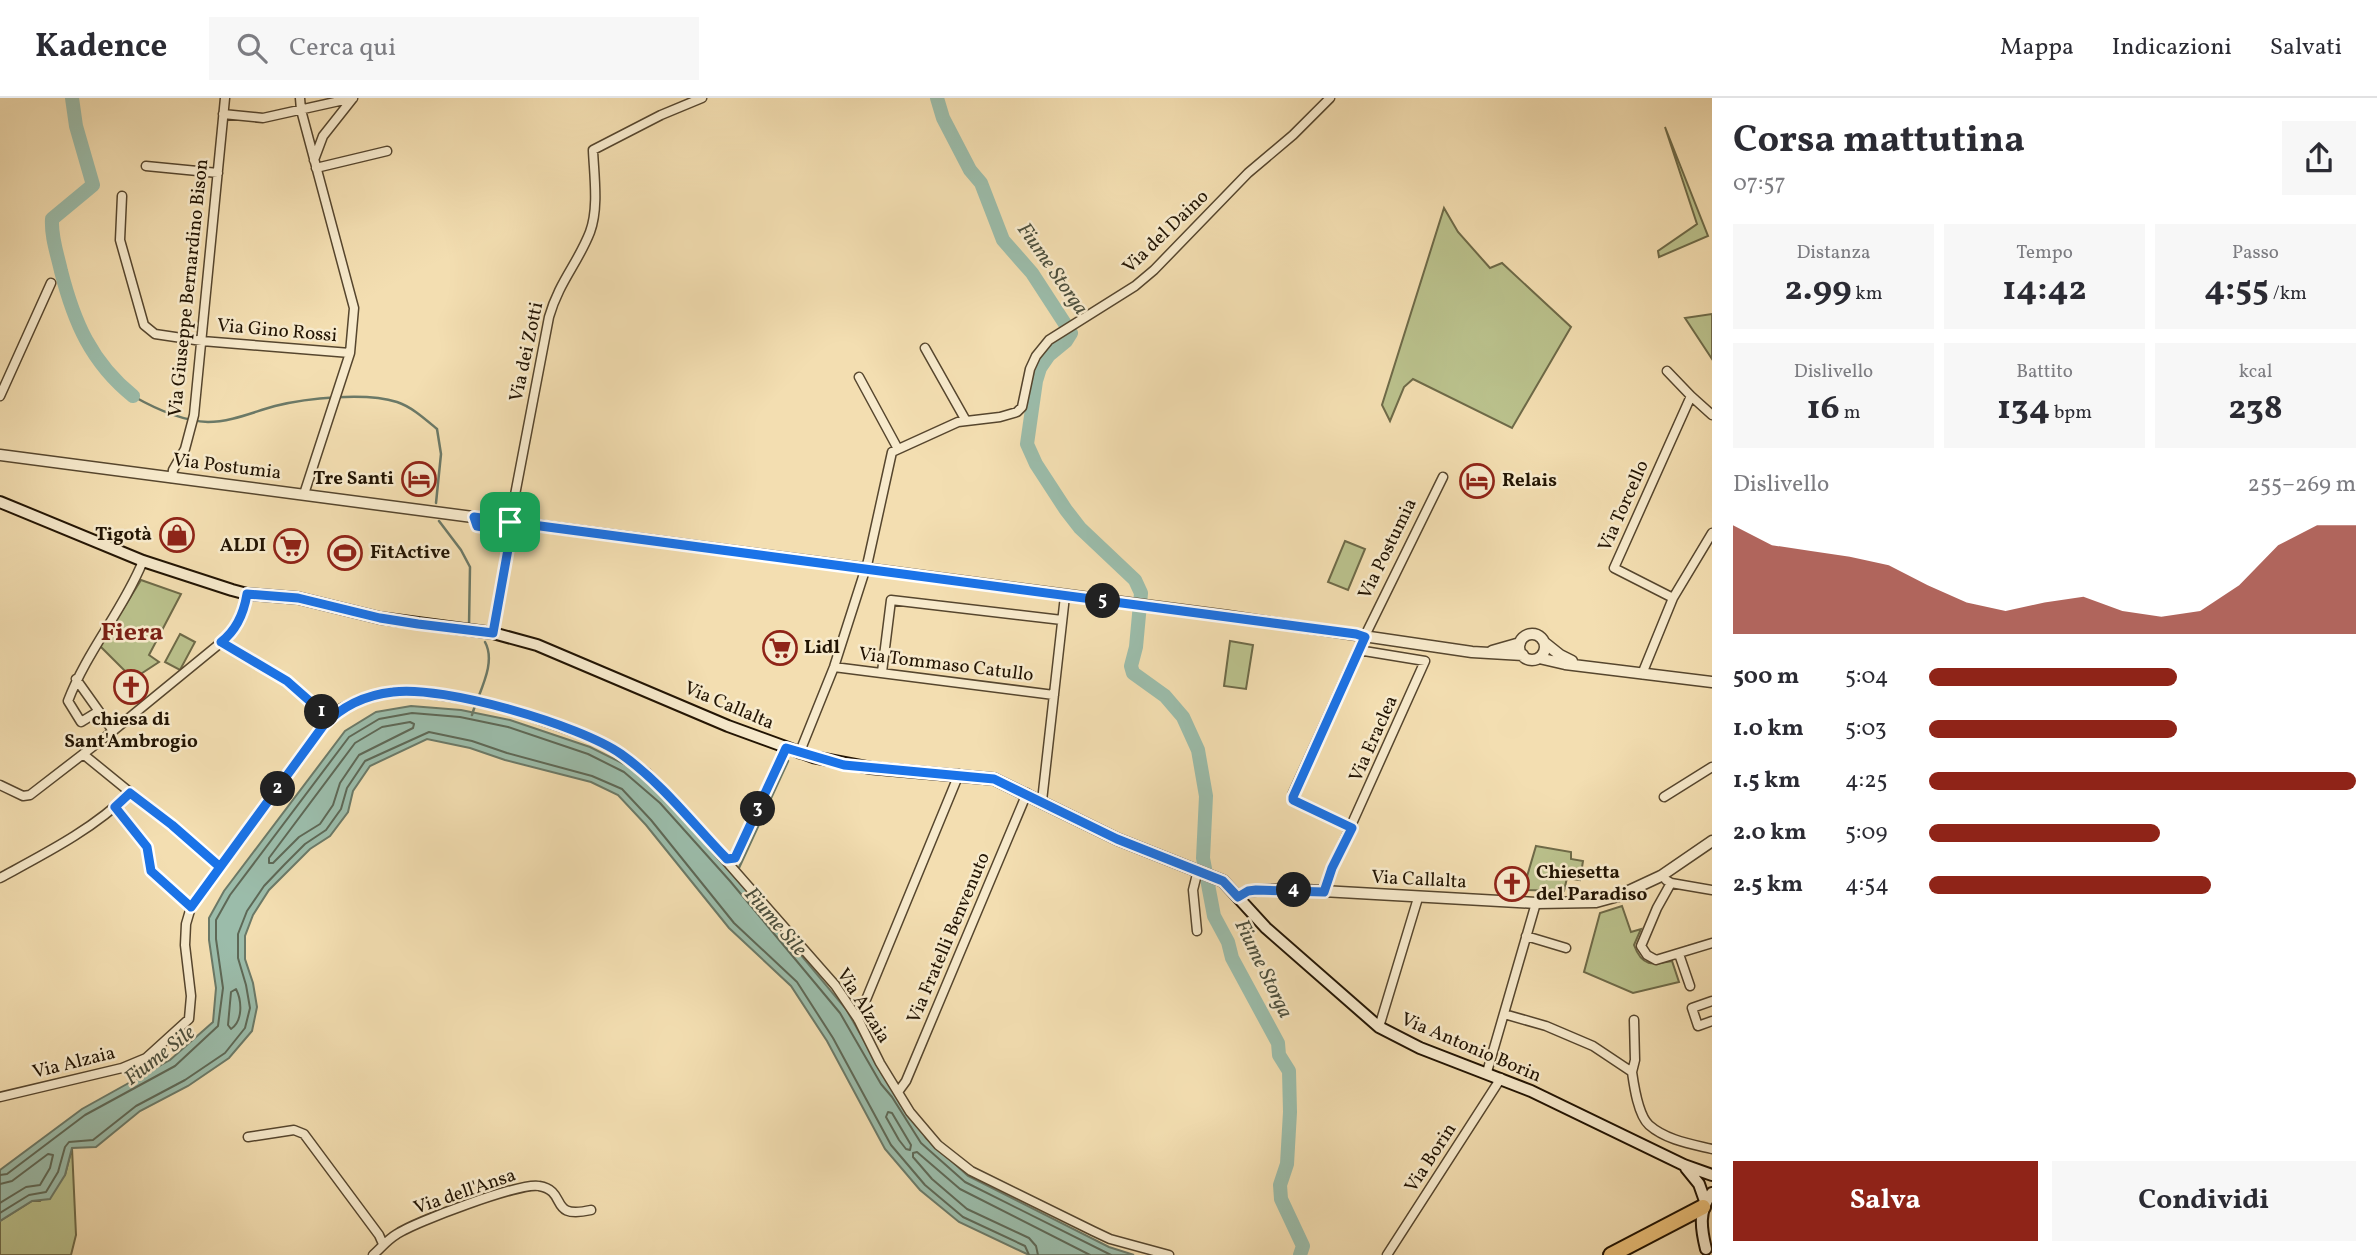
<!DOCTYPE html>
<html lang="it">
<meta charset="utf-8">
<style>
body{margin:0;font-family:Vollkorn,serif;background:#f7f7f7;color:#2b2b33;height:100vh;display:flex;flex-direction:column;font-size:26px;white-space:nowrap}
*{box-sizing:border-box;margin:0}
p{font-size:23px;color:#7c7c81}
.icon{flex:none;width:38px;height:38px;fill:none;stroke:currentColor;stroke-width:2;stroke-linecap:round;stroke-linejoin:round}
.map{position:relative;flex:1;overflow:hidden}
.panel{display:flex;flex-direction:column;background:#fff;width:665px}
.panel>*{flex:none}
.pin{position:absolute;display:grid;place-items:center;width:60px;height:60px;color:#fff;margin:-30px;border-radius:14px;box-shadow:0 4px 10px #0006}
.km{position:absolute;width:35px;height:35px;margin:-18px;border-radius:50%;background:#222;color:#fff;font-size:19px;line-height:35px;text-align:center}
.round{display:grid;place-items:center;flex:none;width:74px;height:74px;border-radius:0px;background:#f7f7f7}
.headline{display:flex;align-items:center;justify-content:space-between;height:119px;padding:0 21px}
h1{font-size:38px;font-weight:700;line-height:52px}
.metrics{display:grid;grid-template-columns:repeat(3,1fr);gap:10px;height:119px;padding:7px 21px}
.metrics div{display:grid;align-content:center;border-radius:0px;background:#f7f7f7;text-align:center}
.metrics b{font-size:35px;font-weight:700}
.metrics small{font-size:19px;font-weight:400}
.metrics p{font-size:19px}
.chart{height:196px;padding:14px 21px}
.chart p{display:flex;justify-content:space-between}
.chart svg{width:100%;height:126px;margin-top:7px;fill:#8f2418;opacity:.7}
.action{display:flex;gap:14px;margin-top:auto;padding:14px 21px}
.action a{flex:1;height:80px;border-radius:0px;background:#8f2418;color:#fff;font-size:28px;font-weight:700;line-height:80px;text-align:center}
.action a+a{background:#f7f7f7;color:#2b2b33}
ul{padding:0 21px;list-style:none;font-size:23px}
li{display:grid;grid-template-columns:112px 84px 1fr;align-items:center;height:52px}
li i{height:18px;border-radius:9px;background:#8f2418}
header{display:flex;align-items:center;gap:42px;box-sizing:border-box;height:98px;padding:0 35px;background:#fff;border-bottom:2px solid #e1e1e2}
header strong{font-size:33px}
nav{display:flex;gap:38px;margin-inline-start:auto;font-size:24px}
.search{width:490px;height:63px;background:#f7f7f7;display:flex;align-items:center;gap:18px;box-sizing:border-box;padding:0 24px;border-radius:0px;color:#7c7c81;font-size:26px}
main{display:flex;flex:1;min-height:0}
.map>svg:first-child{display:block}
.green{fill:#bac18c;stroke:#6e6a48;stroke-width:2}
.water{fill:#9bbcaa;stroke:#6b7967;stroke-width:2}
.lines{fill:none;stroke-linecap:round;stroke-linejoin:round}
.shore{stroke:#5e6856;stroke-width:2}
.stream{stroke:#6b7967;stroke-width:2.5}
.river{stroke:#9bbcaa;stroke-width:14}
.minor-casing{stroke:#56462e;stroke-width:11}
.tertiary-casing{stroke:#56462e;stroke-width:13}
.secondary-casing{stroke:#221403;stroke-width:14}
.trunk-casing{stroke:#221403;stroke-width:18}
.minor{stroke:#f7eacc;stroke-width:8}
.tertiary{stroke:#f7eacc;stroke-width:10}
.secondary{stroke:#f7eacc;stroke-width:10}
.trunk{stroke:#eabf78;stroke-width:14}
.route-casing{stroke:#fff;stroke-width:14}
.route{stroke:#1a73e8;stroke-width:9}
.labels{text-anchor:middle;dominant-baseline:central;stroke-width:5;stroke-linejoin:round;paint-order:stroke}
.street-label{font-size:19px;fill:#221403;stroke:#f7eacc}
.poi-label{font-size:19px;font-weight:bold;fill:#221403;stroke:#f7eacc;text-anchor:start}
.water-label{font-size:21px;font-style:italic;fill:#4c4f3d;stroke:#f7eacc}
.district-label{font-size:26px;font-weight:bold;fill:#7a1f14;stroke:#f7eacc}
</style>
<header>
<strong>Kadence</strong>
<div class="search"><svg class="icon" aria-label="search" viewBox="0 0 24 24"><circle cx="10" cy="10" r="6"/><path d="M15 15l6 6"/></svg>Cerca qui</div>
<nav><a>Mappa</a><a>Indicazioni</a><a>Salvati</a></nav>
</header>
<main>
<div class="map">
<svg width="1712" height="1157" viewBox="0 0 1712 1157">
<rect width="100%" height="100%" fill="#f3deb1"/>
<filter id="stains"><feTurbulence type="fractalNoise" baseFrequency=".00286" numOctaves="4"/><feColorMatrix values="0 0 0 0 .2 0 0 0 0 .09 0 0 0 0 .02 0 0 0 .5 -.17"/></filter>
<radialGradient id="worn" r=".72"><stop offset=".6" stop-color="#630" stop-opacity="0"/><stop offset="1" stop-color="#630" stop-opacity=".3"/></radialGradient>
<path class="green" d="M1665,29L1708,138L1659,159L1658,153L1697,126Z
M1444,110L1458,134L1490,170L1502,165L1571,229L1512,330L1413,281L1404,289L1390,323L1382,307Z
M1712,216V261L1685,220Z
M1345,443L1365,451L1348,492L1328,484Z
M141,482L181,496L149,557L159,564L133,581L100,548Z
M180,536L195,544L180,572L165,564Z
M1230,543L1253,547L1246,591L1224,588Z
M1536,748L1571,754V761L1583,763L1580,782L1567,780L1564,793L1523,792Z
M1622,808L1631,834L1641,831L1634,847C1642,869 1652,867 1672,863L1679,884L1633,895L1584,874L1600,815Z
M72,1050L76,1137L71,1157H0V1123L32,1103H40L65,1077Z"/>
<path class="water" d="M411,608L461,612L510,622L590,649L628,668L665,700L735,778L846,911L887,983L898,994L926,1040L968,1078L1109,1149L1134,1157H1029L959,1124L920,1092L885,1051L827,943L791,888L729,830L646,727L618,697L591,684L505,662L470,650L427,641L370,668L353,693L348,714L330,738L310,751L269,792L253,817L245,838V861L253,885L257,909L252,933L229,960L188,988L140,1013L96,1049L72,1050L65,1077L50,1101L32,1103L0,1123V1072L82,1011L170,962L213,924L216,890L209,842V820L224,793L345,633L376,614Z"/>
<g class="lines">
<path class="shore" d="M410,624L414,626L413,630L359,657L340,685L333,707L320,726L299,739L273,765H269V760L355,645L382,629Z
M236,891C242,903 243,923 231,931L228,927L231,894Z
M888,1014L892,1015L911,1047L910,1052L906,1051L899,1042L886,1019Z
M0,1077L7,1076L85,1017L175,968L218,928L223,890L216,841V822L230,797L349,639L379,621L412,615L460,619L508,629L588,656L624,674L660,705L730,783L840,915L881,986L892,999L921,1045L965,1084L1111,1157
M0,1086L12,1083L48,1056L53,1057L50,1070L40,1087L26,1089L0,1105
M0,1115L29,1097L46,1094L58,1074L65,1049L69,1044L93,1042L136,1008L185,982L225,955L245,930L250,910L246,887L238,860V836L247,813L264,788L285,766L305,746L326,732L341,711L347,690L365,663L429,634L472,643L507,655L592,678L622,691L651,722L734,825L797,884L833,940L891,1047L925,1087L963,1119L1025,1148L1029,1157
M1038,1157L1036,1148L1029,1140L967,1111L932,1081L913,1059V1055L917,1054L960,1091L1090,1157"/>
<path class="stream" d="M133,298C154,310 182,323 208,324C231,324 253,314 275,308C307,300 366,294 397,304C412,309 425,321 437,331L441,356L436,405
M439,423L461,452L470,469L469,528
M472,617C478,595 497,566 485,544
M737,774L788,663"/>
<path class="river" d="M72,0L76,28L93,87L52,121C51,139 57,155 61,173C74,224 91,264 133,298
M937,0L943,20L970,72L981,85L1003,142L1032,175L1071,235L1066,243L1049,257L1040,270L1036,283L1027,346L1036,366L1066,412L1080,430L1135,482L1141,495L1136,549L1131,568L1133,575L1165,598L1183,619L1198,652L1206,698L1203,760L1214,818L1228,844L1232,860L1278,945L1279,957L1289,973L1290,1014L1287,1066L1280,1087L1281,1101L1303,1148L1300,1157"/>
<g class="minor-casing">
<path id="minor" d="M300,0L301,12L354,210L350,255L304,396
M223,16L263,20L353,0
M314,62L323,38L353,0
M146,68L218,75
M316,70L387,53
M122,98L120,142L144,227L155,236L202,243L350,255
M925,250L965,321
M1667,273L1691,298
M859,279L898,351
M0,298L51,185
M172,380L173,372L185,351L194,317L225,0
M474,419L477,428L507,434L510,440L493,535
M510,423L549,219C559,184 578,165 590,134C599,110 594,77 593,52L661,17L702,0
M1673,500L1614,470L1691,298L1712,317
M221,544L287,583L330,621
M834,569L1054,597
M882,574L891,502L1062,522
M1642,576L1673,500L1712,435
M76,581L113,633
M99,613L81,624L68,603C87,553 123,512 143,463
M83,656L164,722L172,727L220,769
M799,656L834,569L868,463L892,354L958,324L1000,319L1017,314L1022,309L1030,271L1036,258L1049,242L1135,188L1154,172L1248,75L1293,37L1330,0
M0,687L23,698L30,697L113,633L229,538L242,517L247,496
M1664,699L1712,669
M1042,703L1065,498
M115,709L147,749L151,773L191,809
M1352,730L1293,702V695L1358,552L1443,379
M727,761L735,759L786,650
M0,780C46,755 92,732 130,695
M1666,782L1671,785L1712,792
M1671,785L1657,810L1641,848L1647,857L1656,862L1712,845
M1324,794L1332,770L1425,563L1358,552
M1197,833L1193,792L1198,772
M1526,838L1566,850
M1679,856L1690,888
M1712,903L1692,910L1698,928L1712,923
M1504,916L1546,928L1593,948L1632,974C1634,988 1638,1017 1649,1027C1666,1042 1691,1046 1712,1051
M858,921L959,676
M1379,929L1418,800
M1487,974L1536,805
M1632,974L1635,962L1634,922
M898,994L906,983L1027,695
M0,999L122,970L146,960L189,921L191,898L185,847L186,826L191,809L323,628L338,612L356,603L395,593L417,594L480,603L506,610L589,639L618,654L647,675L670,699L835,887L858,921L880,965L910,1014L938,1047L971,1073L1093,1133L1110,1141L1169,1157
M248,1039L294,1032L304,1036L379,1137L383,1146
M373,1157C382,1149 387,1142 397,1136C415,1124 521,1084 539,1088C569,1093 547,1122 591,1112
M1387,1157L1501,980"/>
</g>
<g class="tertiary-casing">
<path id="tertiary" d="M0,357L1228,518L1472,554L1523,557
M1519 549a13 13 0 1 1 26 0a13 13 0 1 1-26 0Z
M1545,545L1560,557L1572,563
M1492,553L1520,545
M1539,560L1565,566L1712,584
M1238,799L1248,793L1287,791L1536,805L1596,804L1618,798L1661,778L1712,743"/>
</g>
<g class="secondary-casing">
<path id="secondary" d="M0,404L143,463L232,492L247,496L298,500L380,520L493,535L537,547L728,628L813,659L871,670L994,681L1117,741L1223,783L1266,830L1379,929L1420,950L1531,993L1684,1067L1712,1077
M1686,1070L1699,1086L1705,1103
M1706,1151C1701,1131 1698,1112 1712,1095"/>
</g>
<g class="trunk-casing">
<path id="trunk" d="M1611,1157L1703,1109"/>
</g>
<use href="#minor" class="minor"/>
<use href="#tertiary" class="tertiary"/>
<use href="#secondary" class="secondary"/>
<use href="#trunk" class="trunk"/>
</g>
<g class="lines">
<g class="route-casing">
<path id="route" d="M510,424L474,419L477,428L506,433L510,440L493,535L418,526L380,520L298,500L247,496C244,514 237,532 221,544L287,583L330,621L323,628L191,809L151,773L147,749L115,709L130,695L172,727L220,769L323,628C342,608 365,597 393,594C443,587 580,627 621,656C663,686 692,725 727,761L735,760L786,650L844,667L994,681L1117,741L1223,783L1238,799L1248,793L1256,792L1324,794L1332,770L1352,730L1293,702V699L1365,539L1356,536L510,424"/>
</g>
<use href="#route" class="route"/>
</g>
<defs>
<g id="hotel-ring" transform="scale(1.75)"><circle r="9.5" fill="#f7eacc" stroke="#8f2418" stroke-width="1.5"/><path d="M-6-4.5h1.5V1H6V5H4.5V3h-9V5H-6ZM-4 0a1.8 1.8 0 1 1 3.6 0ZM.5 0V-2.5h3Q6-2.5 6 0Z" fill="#8f2418"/></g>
<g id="shop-ring" transform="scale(1.75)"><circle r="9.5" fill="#f7eacc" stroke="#8f2418" stroke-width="1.5"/><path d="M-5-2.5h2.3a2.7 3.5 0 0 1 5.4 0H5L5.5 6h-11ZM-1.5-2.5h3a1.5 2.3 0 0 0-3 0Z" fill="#8f2418"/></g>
<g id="supermarket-ring" transform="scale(1.75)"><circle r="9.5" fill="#f7eacc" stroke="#8f2418" stroke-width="1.5"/><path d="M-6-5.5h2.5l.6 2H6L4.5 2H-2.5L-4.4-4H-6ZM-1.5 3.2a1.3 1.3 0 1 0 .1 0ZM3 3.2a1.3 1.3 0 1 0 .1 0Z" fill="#8f2418"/></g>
<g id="stadium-ring" transform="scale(1.75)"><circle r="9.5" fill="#f7eacc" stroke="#8f2418" stroke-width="1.5"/><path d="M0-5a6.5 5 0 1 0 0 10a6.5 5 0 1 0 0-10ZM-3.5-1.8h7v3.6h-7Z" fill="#8f2418"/></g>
<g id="church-ring" transform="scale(1.75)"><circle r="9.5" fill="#f7eacc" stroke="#8f2418" stroke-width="1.5"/><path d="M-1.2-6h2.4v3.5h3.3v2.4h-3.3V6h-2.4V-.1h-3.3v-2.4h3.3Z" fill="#8f2418"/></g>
</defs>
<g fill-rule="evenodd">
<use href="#hotel-ring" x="419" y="381"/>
<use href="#hotel-ring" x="1477" y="383"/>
<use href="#shop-ring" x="177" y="437"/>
<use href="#supermarket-ring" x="291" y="448"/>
<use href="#stadium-ring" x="345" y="455"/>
<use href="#supermarket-ring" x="780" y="550"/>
<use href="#church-ring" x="131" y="589"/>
<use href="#church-ring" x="1512" y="786"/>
</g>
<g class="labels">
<g class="street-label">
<text transform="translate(1166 134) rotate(-44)">Via del Daino</text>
<text transform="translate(189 190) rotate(-84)">Via Giuseppe Bernardino Bison</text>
<text transform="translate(277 233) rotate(5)">Via Gino Rossi</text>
<text transform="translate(527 254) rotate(-78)">Via dei Zotti</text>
<text transform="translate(227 369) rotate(7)">Via Postumia</text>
<text transform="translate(1624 408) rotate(-66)">Via Torcello</text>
<text transform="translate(1388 451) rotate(-64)">Via Postumia</text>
<text transform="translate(946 567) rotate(7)">Via Tommaso Catullo</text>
<text transform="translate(729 608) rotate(23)">Via Callalta</text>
<text transform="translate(1374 641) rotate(-66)">Via Eraclea</text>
<text transform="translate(1419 782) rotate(3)">Via Callalta</text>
<text transform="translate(949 840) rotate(-67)">Via Fratelli Benvenuto</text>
<text transform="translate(863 908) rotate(58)">Via Alzaia</text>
<text transform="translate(1471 950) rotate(23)">Via Antonio Borin</text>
<text transform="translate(74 965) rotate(-14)">Via Alzaia</text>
<text transform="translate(1431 1060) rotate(-57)">Via Borin</text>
<text transform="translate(465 1094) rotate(-19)">Via dell'Ansa</text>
</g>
<g class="poi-label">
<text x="394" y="381" text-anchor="end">Tre Santi</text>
<text x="1502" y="383">Relais</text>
<text x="152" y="437" text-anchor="end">Tigotà</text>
<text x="266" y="448" text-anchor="end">ALDI</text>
<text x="370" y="455">FitActive</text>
<text x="804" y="550">Lidl</text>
<text x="131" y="622" text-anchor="middle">chiesa di<tspan x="131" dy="22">Sant'Ambrogio</tspan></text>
<text x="1536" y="775">Chiesetta<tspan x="1536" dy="22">del Paradiso</tspan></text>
</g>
<g class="water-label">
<text transform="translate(1052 171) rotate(55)">Fiume Storga</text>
<text transform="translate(775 824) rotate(49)">Fiume Sile</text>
<text transform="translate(1263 871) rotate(64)">Fiume Storga</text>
<text transform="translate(160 958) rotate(-38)">Fiume Sile</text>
</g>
<g class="district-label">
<text x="132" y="535">Fiera</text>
</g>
</g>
<rect width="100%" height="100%" filter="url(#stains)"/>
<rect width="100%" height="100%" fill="url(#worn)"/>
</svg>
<div class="pin" style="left:510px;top:424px;background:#1e9e55"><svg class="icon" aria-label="arrive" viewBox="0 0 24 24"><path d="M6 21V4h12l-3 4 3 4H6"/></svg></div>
<b class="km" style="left:322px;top:614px">1</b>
<b class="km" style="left:278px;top:691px">2</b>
<b class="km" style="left:758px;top:711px">3</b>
<b class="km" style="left:1294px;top:792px">4</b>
<b class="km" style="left:1103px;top:503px">5</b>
</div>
<section class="panel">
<div class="headline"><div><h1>Corsa mattutina</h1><p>07:57</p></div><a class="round"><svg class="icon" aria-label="share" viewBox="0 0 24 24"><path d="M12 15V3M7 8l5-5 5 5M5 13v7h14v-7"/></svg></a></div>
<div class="metrics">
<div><p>Distanza</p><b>2.99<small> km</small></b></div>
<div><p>Tempo</p><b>14:42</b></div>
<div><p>Passo</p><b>4:55<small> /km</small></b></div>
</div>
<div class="metrics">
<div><p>Dislivello</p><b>16<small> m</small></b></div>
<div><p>Battito</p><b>134<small> bpm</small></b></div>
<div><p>kcal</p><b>238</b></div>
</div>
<div class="chart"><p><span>Dislivello</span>255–269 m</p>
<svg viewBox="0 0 160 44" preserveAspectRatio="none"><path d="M0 44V6L10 13L20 15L30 17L40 20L50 27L60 33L70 36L80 33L90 31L100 36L110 38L120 36L130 27L140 13L150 6L160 6V44z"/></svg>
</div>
<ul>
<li><b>500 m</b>5:04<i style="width:58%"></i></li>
<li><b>1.0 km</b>5:03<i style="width:58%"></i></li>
<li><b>1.5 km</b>4:25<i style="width:100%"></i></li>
<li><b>2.0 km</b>5:09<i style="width:54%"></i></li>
<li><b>2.5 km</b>4:54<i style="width:66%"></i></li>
</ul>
<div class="action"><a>Salva</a><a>Condividi</a></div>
</section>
</main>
